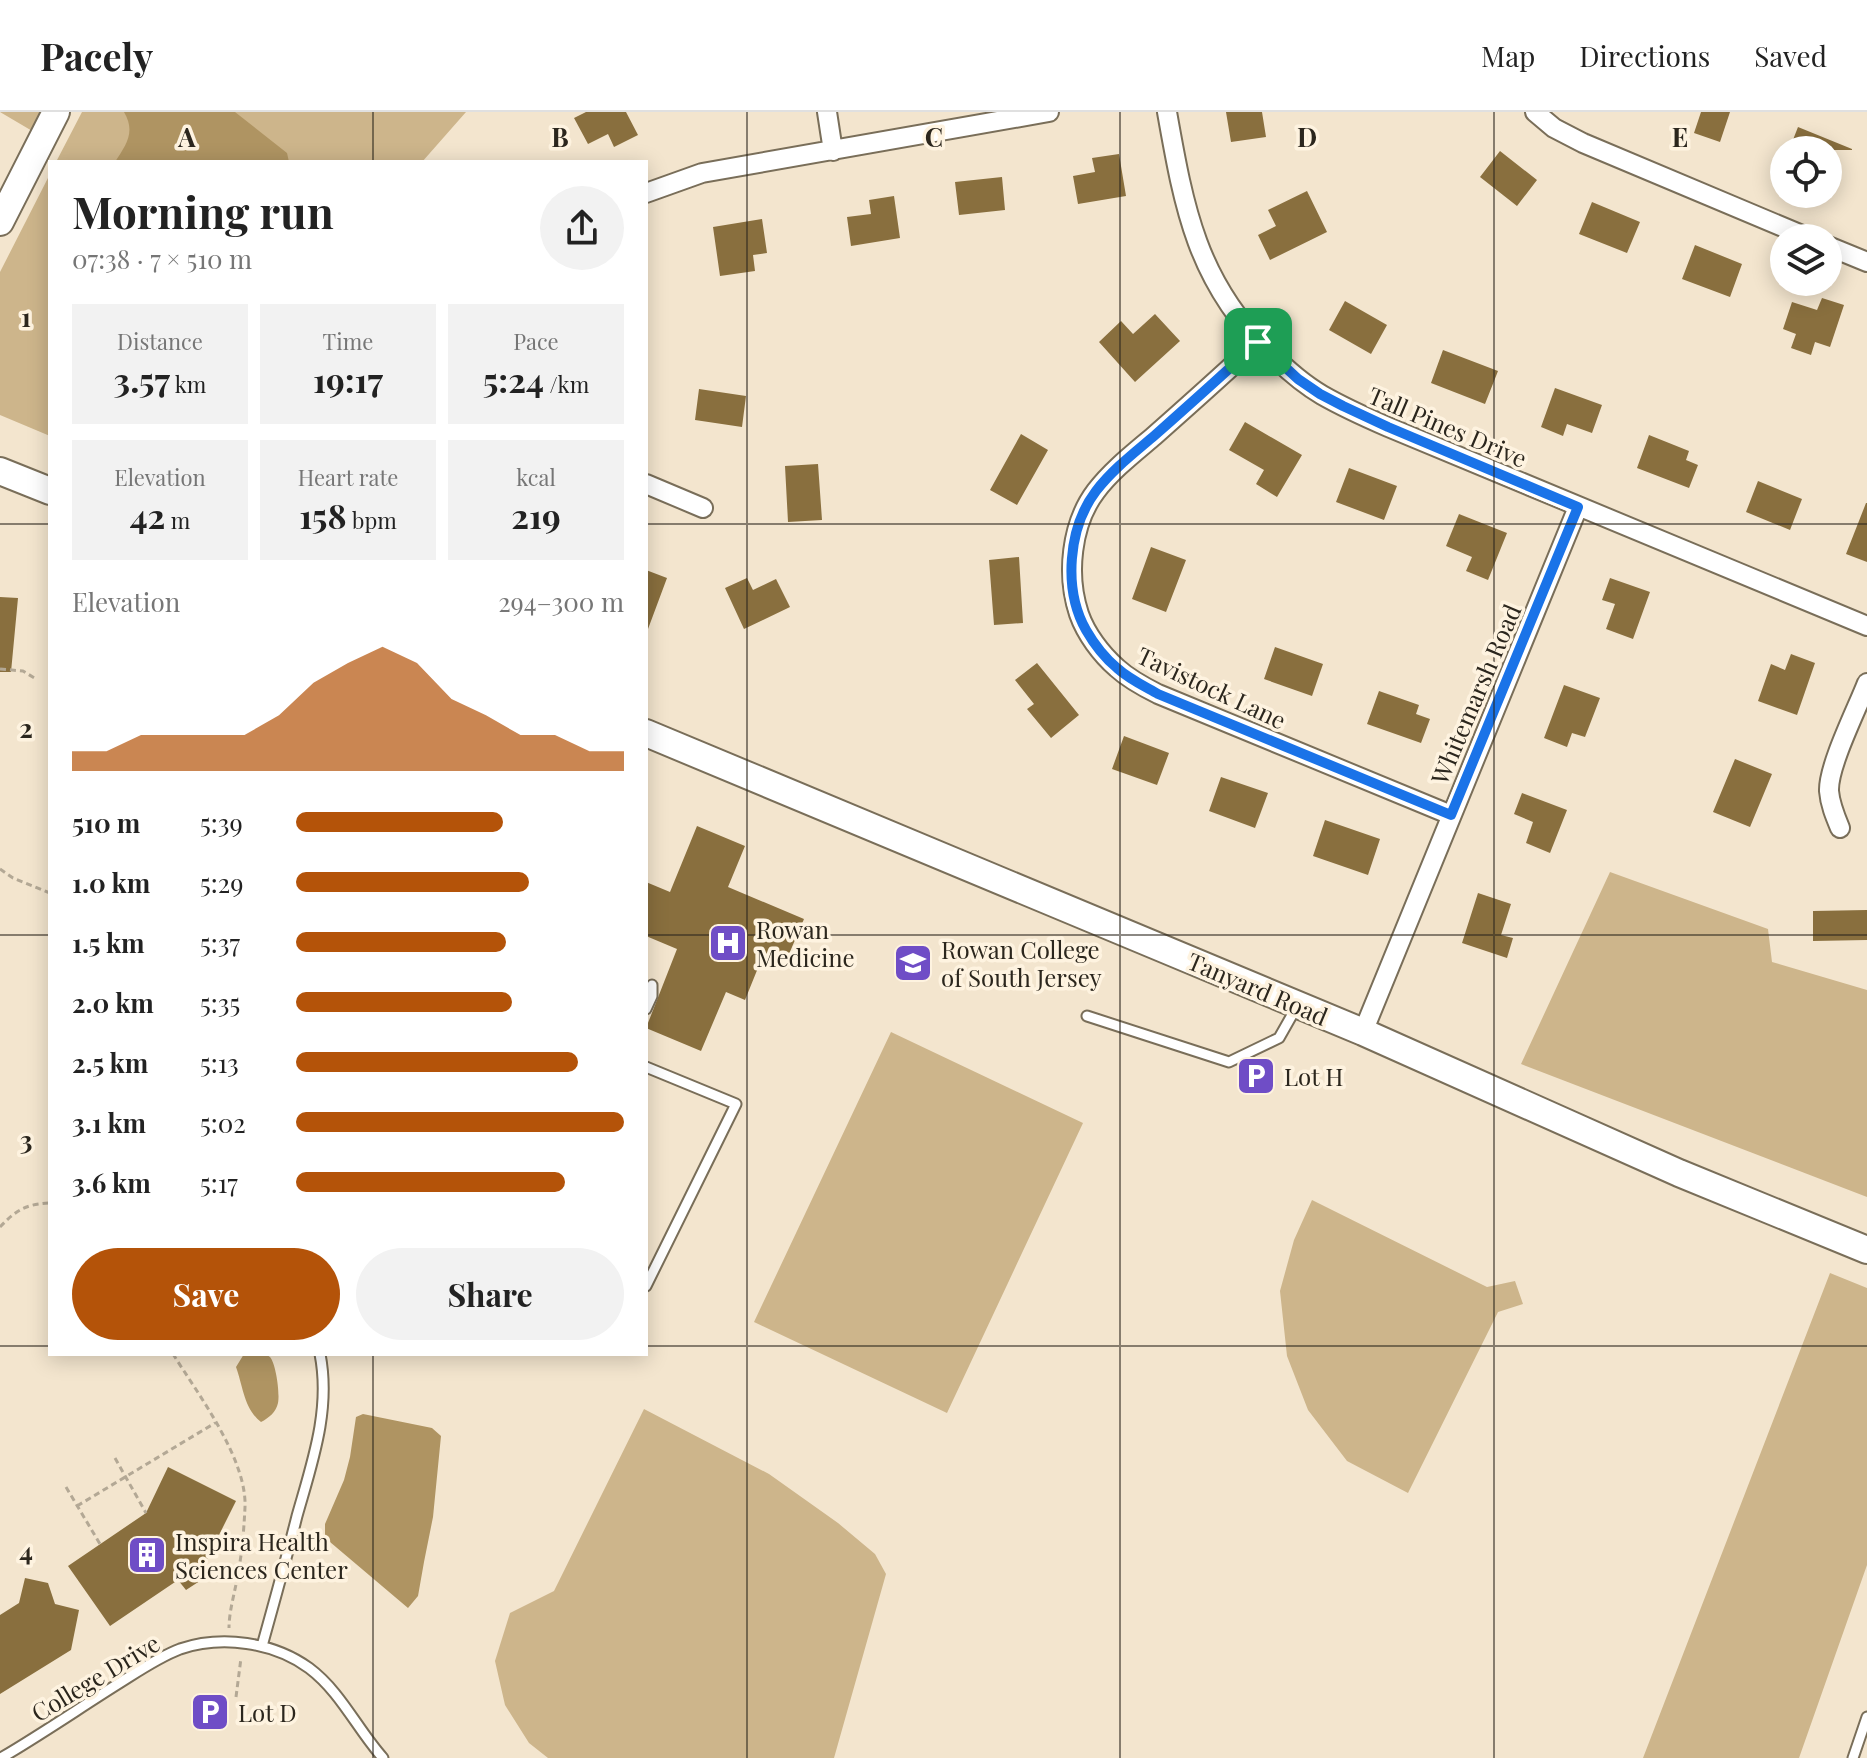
<!DOCTYPE html>
<meta charset="utf-8">
<style>
body{margin:0;font-family:"Playfair Display",serif;background:#f2f2f2;color:#222;height:100vh;display:flex;flex-direction:column;font-size:30px;white-space:nowrap}
*{box-sizing:border-box;margin:0}
p{font-size:26px;color:#767676}
.icon{flex:none;width:44px;height:44px;fill:none;stroke:currentColor;stroke-width:2;stroke-linecap:round;stroke-linejoin:round}
.map{position:relative;flex:1;overflow:hidden}
.details{position:absolute;left:48px;top:48px;width:600px;height:1196px;display:flex;flex-direction:column;background:#fff;border-radius:0px;box-shadow:0 4px 20px #0003}
.details>*{flex:none}
.fabs{position:absolute;left:1770px;top:24px;display:grid;gap:16px}
.fabs a{display:grid;place-items:center;width:72px;height:72px;border-radius:50%;background:#fff;box-shadow:0 4px 20px #0003;font-size:40px}
.pin{position:absolute;display:grid;place-items:center;width:68px;height:68px;color:#fff;margin:-34px;border-radius:16px;box-shadow:0 4px 12px #0006}
.round{display:grid;place-items:center;flex:none;width:84px;height:84px;border-radius:42px;background:#f2f2f2}
.head{display:flex;align-items:center;justify-content:space-between;height:136px;padding:0 24px}
h1{font-size:44px;font-weight:700;line-height:60px}
.metrics{display:grid;grid-template-columns:repeat(3,1fr);gap:12px;height:136px;padding:8px 24px}
.metrics div{display:grid;align-content:center;border-radius:0px;background:#f2f2f2;text-align:center}
.metrics b{font-size:34px;font-weight:700}
.metrics small{font-size:22px;font-weight:400}
.metrics p{font-size:22px}
.chart{height:224px;padding:16px 24px}
.chart p{display:flex;justify-content:space-between}
.chart svg{width:100%;height:144px;margin-top:8px;fill:#b45309;opacity:.7}
.cta{display:flex;gap:16px;margin-top:auto;padding:16px 24px}
.cta a{flex:1;height:92px;border-radius:48px;background:#b45309;color:#fff;font-size:32px;font-weight:700;line-height:92px;text-align:center}
.cta a+a{background:#f2f2f2;color:#222}
ul{padding:0 24px;list-style:none;font-size:26px}
li{display:grid;grid-template-columns:128px 96px 1fr;align-items:center;height:60px}
li i{height:20px;border-radius:10px;background:#b45309}
header{display:flex;align-items:center;gap:48px;box-sizing:border-box;height:112px;padding:0 40px;background:#fff;border-bottom:2px solid #e0e0e0}
header strong{font-size:38px}
nav{display:flex;gap:44px;margin-inline-start:auto;font-size:28px}
.map>svg:first-child{display:block}
.green{fill:#cdb58b}
.water{fill:#af9462}
.building{fill:#896f3e}
.lines{fill:none;stroke-linecap:round;stroke-linejoin:round}
.lane-casing{stroke:#796e59;stroke-width:13}
.street-casing{stroke:#796e59;stroke-width:22}
.secondary-casing{stroke:#796e59;stroke-width:30}
.path{stroke:#b3a895;stroke-width:3;stroke-dasharray:6 4;stroke-linecap:butt}
.lane{stroke:#fff;stroke-width:9}
.street{stroke:#fff;stroke-width:18}
.secondary{stroke:#fff;stroke-width:26}
.route-casing{stroke:#fff;stroke-width:16}
.route{stroke:#1a73e8;stroke-width:10}
.grid{fill:none;stroke:#2b261d;stroke-width:2;stroke-opacity:0.55}
.labels{text-anchor:middle;dominant-baseline:central;stroke-width:7;stroke-linejoin:round;paint-order:stroke}
.street-label{font-size:24px;fill:#2b261d;stroke:#fef3e0}
.poi-label{font-size:24px;fill:#2b261d;stroke:#fef3e0;text-anchor:start}
.grid-label{font-size:26px;text-anchor:middle;font-weight:bold;fill:#2b261d;stroke:#fef3e0;stroke-width:7;stroke-linejoin:round;paint-order:stroke}
</style>
<header>
<strong>Pacely</strong>
<nav><a>Map</a><a>Directions</a><a>Saved</a></nav>
</header>
<div class="map">
<svg width="1867" height="1646" viewBox="0 0 1867 1646">
<rect width="100%" height="100%" fill="#f3e5ce"/>
<path class="green" d="M0,0H50L39,23Z
M82,0H466L422,50H56Z
M50,62V324L0,303V160Z
M1610,760L1768,817L1772,850L1867,878V1085L1521,952Z
M891,920L1083,1011L947,1301L754,1210Z
M1312,1088L1487,1175L1515,1169L1523,1192L1498,1200L1408,1381L1347,1349L1308,1298L1287,1244L1280,1179L1294,1128Z
M1830,1161L1867,1176V1453L1799,1646H1643Z
M644,1297L769,1362L838,1411L875,1442L886,1462L834,1646H548L529,1631L505,1593L495,1549L510,1501L554,1479Z"/>
<path class="water" d="M124,0H235L287,41L289,50H115C126,33 136,20 124,0Z
M244,1242C252,1242 264,1239 270,1245C276,1252 280,1281 278,1291C276,1300 269,1306 261,1310C244,1297 243,1274 236,1255Z
M363,1302L432,1316L441,1324L433,1405L424,1450L418,1484L408,1496L330,1430L325,1423V1412L344,1368L350,1345L356,1305Z"/>
<path class="building" d="M586,0H626L638,23L614,35L608,22L588,32L574,6Z
M1226,0H1262L1266,25L1231,30Z
M1701,0H1730L1720,30L1694,21Z
M1798,15L1852,37V38H1789Z
M1500,39L1537,68L1517,94L1480,65Z
M1119,42L1126,84L1078,92L1073,64L1095,60L1092,46Z
M1002,65L1005,98L959,103L955,70Z
M1307,79L1327,120L1270,148L1258,123L1276,114L1268,98Z
M894,84L900,126L851,134L847,105L871,102L869,88Z
M1592,90L1640,110L1627,141L1579,122Z
M762,107L767,141L753,143L755,159L720,164L713,115Z
M1695,133L1742,152L1730,185L1682,167Z
M1822,186L1844,193L1830,235L1815,230L1811,243L1791,236L1796,222L1783,217L1792,190L1817,198Z
M1345,189L1387,213L1371,242L1329,218Z
M1155,202L1180,229L1135,270L1099,230L1121,209L1133,222Z
M1443,238L1498,259L1485,292L1431,271Z
M1555,276L1602,293L1592,321L1567,312L1563,324L1541,315Z
M699,277L746,284L742,315L695,308Z
M1245,310L1302,343L1277,385L1256,372L1264,358L1229,338Z
M1021,322L1048,338L1017,393L990,378Z
M1649,323L1689,339L1686,348L1698,353L1689,376L1637,356Z
M818,352L822,408L788,410L785,354Z
M1349,356L1397,374L1384,408L1336,390Z
M1758,369L1802,387L1790,418L1746,400Z
M1866,391H1867V450L1846,442Z
M1459,402L1507,421L1488,468L1466,459L1472,445L1446,434Z
M1151,435L1186,448L1166,500L1132,487Z
M1019,445L1023,511L994,513L989,448Z
M646,458L667,466L648,517H646Z
M747,466L753,478L776,467L790,495L744,517L725,476Z
M1610,466L1650,480L1633,527L1606,517L1615,492L1602,488Z
M0,485L18,486L11,560H0Z
M1275,535L1323,552L1312,584L1264,567Z
M1791,542L1815,551L1797,603L1758,589L1771,552L1785,558Z
M1037,551L1079,603L1051,626L1027,597L1034,592L1015,568Z
M1564,573L1600,586L1585,625L1572,621L1567,635L1544,626Z
M1379,579L1419,593L1416,602L1430,607L1421,631L1367,612Z
M1124,624L1169,641L1157,673L1112,657Z
M1735,647L1772,662L1750,715L1713,700Z
M1221,665L1268,681L1255,716L1209,699Z
M1522,681L1567,698L1550,741L1526,731L1533,710L1514,702Z
M1325,708L1380,727L1368,763L1313,744Z
M697,714L745,734L728,775L804,807L783,856L762,846L745,888L726,880L701,939L646,916L677,837L646,824V770L670,780Z
M1478,781L1511,792L1501,823L1513,826L1507,846L1462,831Z
M1867,798V828L1813,829V799Z
M168,1355L236,1389L203,1455L209,1463L186,1478L178,1468L110,1514L68,1454L146,1401Z
M25,1466L48,1471L55,1492L79,1498L71,1538L0,1582V1503L19,1491Z"/>
<g class="lines">
<g class="lane-casing">
<path id="lane" d="M646,897L652,884V873
M1087,904L1229,950L1279,926L1296,896
M646,955L736,992L646,1174
M262,1534C274,1491 286,1448 297,1404C312,1351 331,1298 320,1242
M1,1646C42,1622 81,1595 121,1570C140,1558 159,1545 180,1537C222,1523 273,1530 309,1556C341,1580 357,1617 383,1646
M1853,1646L1867,1605"/>
</g>
<g class="street-casing">
<path id="street" d="M827,0L833,39
M1167,0C1184,96 1197,170 1270,241C1286,257 1303,272 1322,283C1343,295 1365,305 1388,315L1867,514
M1535,0L1554,16L1583,31L1809,126
M646,81L702,61L1049,0
M1828,134L1867,150
M1258,230C1224,262 1189,293 1154,324C1134,341 1112,358 1096,379C1071,412 1066,463 1079,502C1086,522 1101,542 1117,556C1129,567 1144,575 1158,582L1451,703
M646,372L703,396
M1840,716C1835,704 1830,692 1829,679C1828,654 1857,597 1867,571
M1363,920L1578,395"/>
</g>
<g class="secondary-casing">
<path id="secondary" d="M0,110L56,0
M0,359L50,379
M646,621L1363,920L1679,1061L1867,1138"/>
</g>
<path class="path" d="M0,557L23,559L36,567
M0,757L13,766L50,781
M0,1115C16,1098 26,1092 50,1091
M173,1242C198,1282 247,1347 245,1395C244,1417 242,1441 238,1462C235,1480 229,1499 229,1516
M115,1346L146,1401
M66,1375L100,1432
M77,1394L215,1311
M236,1585L241,1546"/>
<use href="#lane" class="lane"/>
<use href="#street" class="street"/>
<use href="#secondary" class="secondary"/>
</g>
<g class="lines">
<g class="route-casing">
<path id="route" d="M1258,230L1298,267L1320,282L1343,294L1388,315L1578,395L1451,703L1158,582C1144,574 1129,567 1117,556C1105,546 1094,532 1086,518C1063,477 1068,416 1096,379C1112,358 1134,341 1154,324C1189,293 1224,262 1258,230Z"/>
</g>
<use href="#route" class="route"/>
</g>
<path class="grid" d="M373,0V50M747,0V1646M1120,0V1646M1494,0V1646M0,412H50M646,412H1867M0,823H50M646,823H1867M0,1234H50M646,1234H1867M373,1242V1646"/>
<defs>
<g id="hospital-square" transform="scale(2)"><rect x="-9" y="-9" width="18" height="18" rx="4" fill="#6f4dc6" stroke="#fef3e0"/><path d="M-5-5h3v3.5h4V-5h3V5h-3V1.5h-4V5h-3Z" fill="#fff"/></g>
<g id="university-square" transform="scale(2)"><rect x="-9" y="-9" width="18" height="18" rx="4" fill="#6f4dc6" stroke="#fef3e0"/><path d="M0-5L7-2L0 1L-7-2ZM-4 1L0 2.5L4 1V4Q0 6-4 4Z" fill="#fff"/></g>
<g id="parking-square" transform="scale(2)"><rect x="-9" y="-9" width="18" height="18" rx="4" fill="#6f4dc6" stroke="#fef3e0"/><path d="M-3.5-5.5H1a3.5 3.5 0 0 1 0 7H-1V5.5H-3.5ZM-1-3.4V-.6H.8a1.4 1.4 0 0 0 0-2.8Z" fill="#fff"/></g>
<g id="building-square" transform="scale(2)"><rect x="-9" y="-9" width="18" height="18" rx="4" fill="#6f4dc6" stroke="#fef3e0"/><path d="M-4-6H4V6H1V3H-1V6H-4ZM-2.5-4.3h1.7v1.8h-1.7ZM.8-4.3h1.7v1.8H.8ZM-2.5-1h1.7V.8h-1.7ZM.8-1h1.7V.8H.8Z" fill="#fff"/></g>
</defs>
<g fill-rule="evenodd">
<use href="#hospital-square" x="728" y="831"/>
<use href="#university-square" x="913" y="851"/>
<use href="#parking-square" x="1256" y="964"/>
<use href="#building-square" x="147" y="1443"/>
<use href="#parking-square" x="210" y="1600"/>
</g>
<g class="labels">
<g class="street-label">
<text transform="translate(1448 314) rotate(23)">Tall Pines Drive</text>
<text transform="translate(1212 575) rotate(25)">Tavistock Lane</text>
<text transform="translate(1475 582) rotate(-67)">Whitemarsh Road</text>
<text transform="translate(1258 876) rotate(23)">Tanyard Road</text>
<text transform="translate(95 1565) rotate(-31)">College Drive</text>
</g>
<g class="poi-label">
<text x="756" y="817">Rowan<tspan x="756" dy="28">Medicine</tspan></text>
<text x="941" y="837">Rowan College<tspan x="941" dy="28">of South Jersey</tspan></text>
<text x="1284" y="964">Lot H</text>
<text x="175" y="1429">Inspira Health<tspan x="175" dy="28">Sciences Center</tspan></text>
<text x="238" y="1600">Lot D</text>
</g>
</g>
<g class="grid-label">
<text x="187" y="35">A</text>
<text x="560" y="35">B</text>
<text x="934" y="35">C</text>
<text x="1307" y="35">D</text>
<text x="1680" y="35">E</text>
<text x="26" y="215">1</text>
<text x="26" y="626">2</text>
<text x="26" y="1038">3</text>
<text x="26" y="1449">4</text>
</g>
</svg>
<div class="fabs">
<a><svg class="icon" aria-label="locate" viewBox="0 0 24 24"><circle cx="12" cy="12" r="6"/><path d="M12 2v4M12 18v4M2 12h4M18 12h4"/></svg></a>
<a><svg class="icon" aria-label="layers" viewBox="0 0 24 24"><path d="M12 4l9 5-9 5-9-5zM3 14l9 5 9-5"/></svg></a>
</div>
<div class="pin" style="left:1258px;top:230px;background:#1e9e55"><svg class="icon" aria-label="arrive" viewBox="0 0 24 24"><path d="M6 21V4h12l-3 4 3 4H6"/></svg></div>
<section class="details">
<div class="head"><div><h1>Morning run</h1><p>07:38 · 7 × 510 m</p></div><a class="round"><svg class="icon" aria-label="share" viewBox="0 0 24 24"><path d="M12 15V3M7 8l5-5 5 5M5 13v7h14v-7"/></svg></a></div>
<div class="metrics">
<div><p>Distance</p><b>3.57<small> km</small></b></div>
<div><p>Time</p><b>19:17</b></div>
<div><p>Pace</p><b>5:24<small> /km</small></b></div>
</div>
<div class="metrics">
<div><p>Elevation</p><b>42<small> m</small></b></div>
<div><p>Heart rate</p><b>158<small> bpm</small></b></div>
<div><p>kcal</p><b>219</b></div>
</div>
<div class="chart"><p><span>Elevation</span>294–300 m</p>
<svg viewBox="0 0 160 44" preserveAspectRatio="none"><path d="M0 44V38L10 38L20 33L30 33L40 33L50 33L60 27L70 17L80 11L90 6L100 11L110 22L120 27L130 33L140 33L150 38L160 38V44z"/></svg>
</div>
<ul>
<li><b>510 m</b>5:39<i style="width:63%"></i></li>
<li><b>1.0 km</b>5:29<i style="width:71%"></i></li>
<li><b>1.5 km</b>5:37<i style="width:64%"></i></li>
<li><b>2.0 km</b>5:35<i style="width:66%"></i></li>
<li><b>2.5 km</b>5:13<i style="width:86%"></i></li>
<li><b>3.1 km</b>5:02<i style="width:100%"></i></li>
<li><b>3.6 km</b>5:17<i style="width:82%"></i></li>
</ul>
<div class="cta"><a>Save</a><a>Share</a></div>
</section>
</div>
